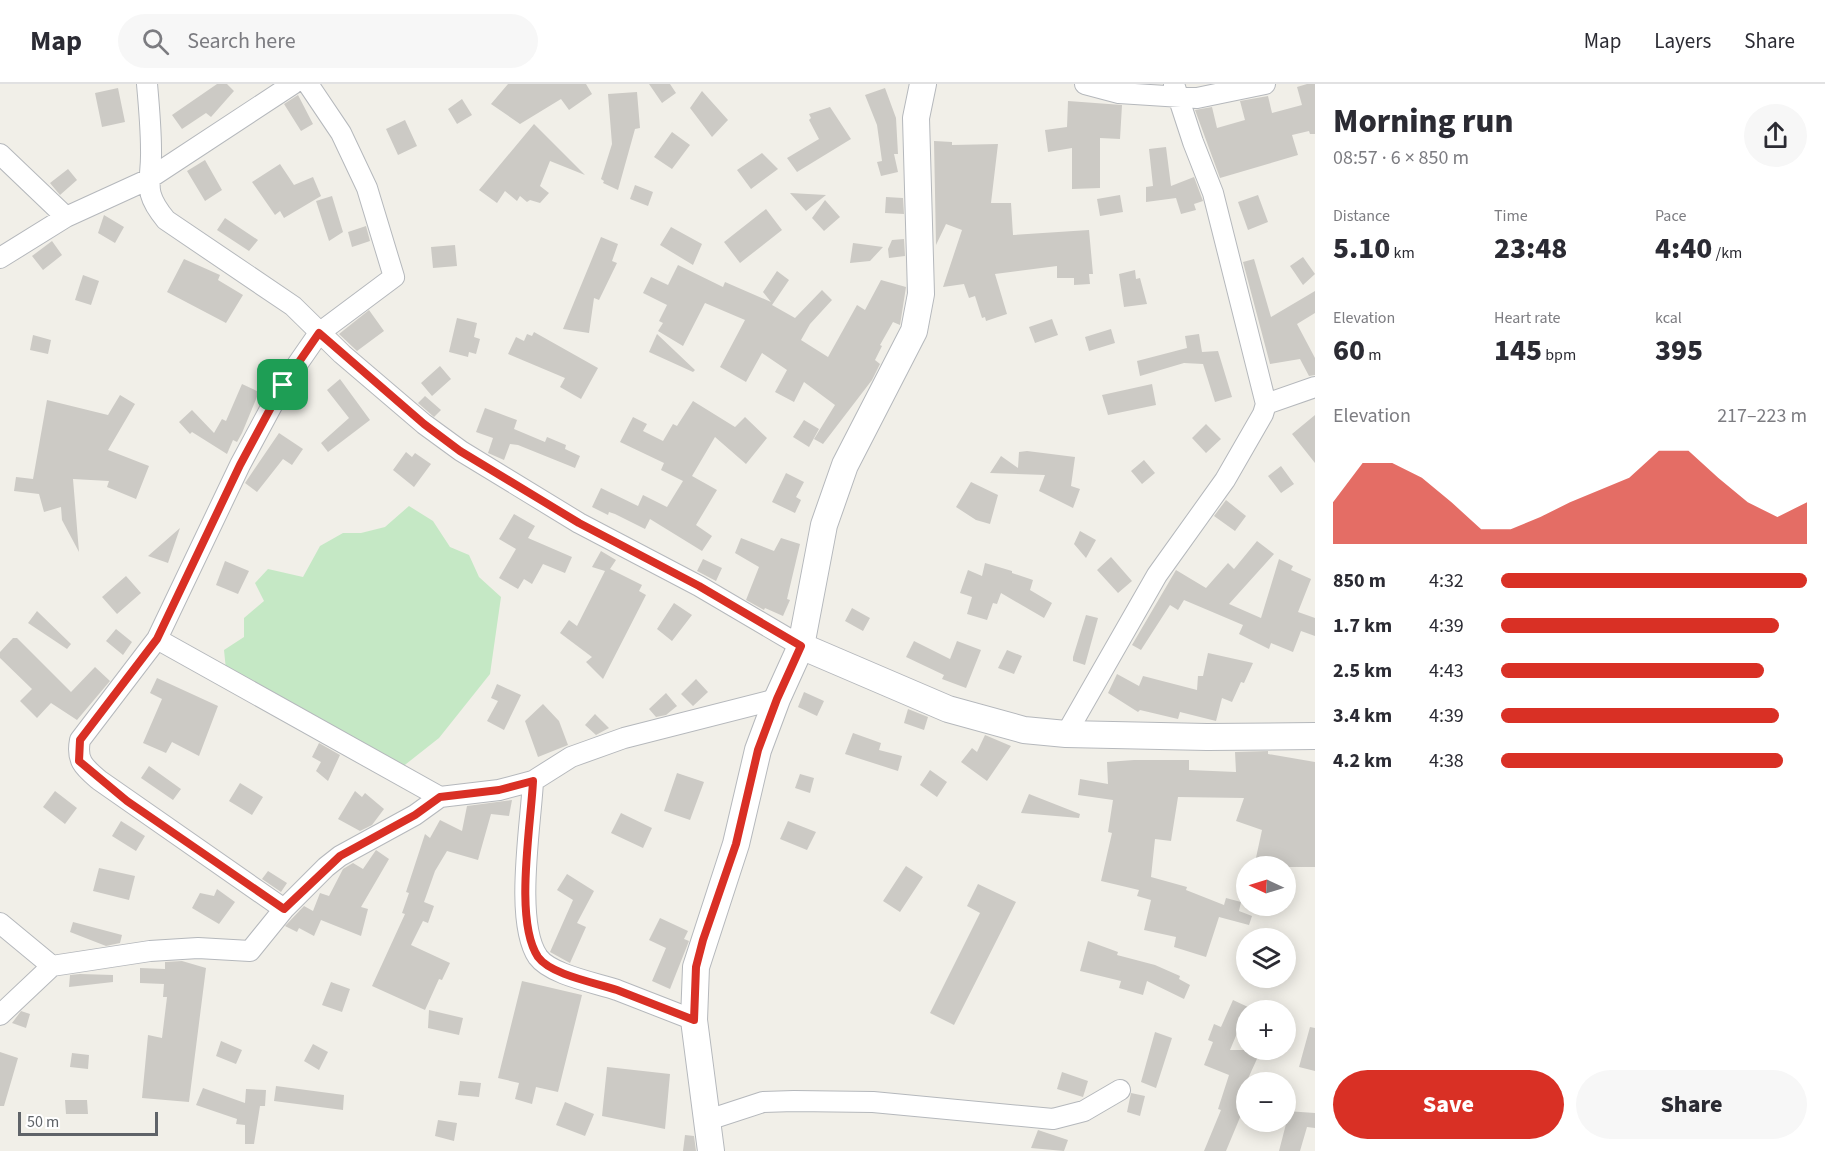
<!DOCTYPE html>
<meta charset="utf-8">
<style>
body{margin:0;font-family:"Source Sans 3",sans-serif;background:#f7f7f7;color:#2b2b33;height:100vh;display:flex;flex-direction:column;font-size:22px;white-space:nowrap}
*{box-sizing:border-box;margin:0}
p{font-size:20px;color:#7c7c81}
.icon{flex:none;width:33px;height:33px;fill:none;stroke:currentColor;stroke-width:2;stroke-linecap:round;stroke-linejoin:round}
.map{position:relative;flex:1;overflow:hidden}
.details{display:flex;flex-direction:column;background:#fff;width:510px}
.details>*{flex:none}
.needle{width:39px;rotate:274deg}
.fabs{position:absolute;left:1236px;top:772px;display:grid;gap:12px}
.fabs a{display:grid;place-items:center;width:60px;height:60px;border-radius:50%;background:#fff;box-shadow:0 3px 15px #0003;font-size:30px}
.scale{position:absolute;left:18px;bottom:15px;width:140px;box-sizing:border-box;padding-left:6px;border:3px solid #5f6368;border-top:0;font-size:16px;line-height:21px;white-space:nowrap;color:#5f6368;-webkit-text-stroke:4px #fff;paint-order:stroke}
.pin{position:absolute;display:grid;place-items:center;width:51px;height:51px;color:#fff;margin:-26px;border-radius:12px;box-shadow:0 3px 9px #0006}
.round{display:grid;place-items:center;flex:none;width:63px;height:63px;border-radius:32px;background:#f7f7f7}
.overview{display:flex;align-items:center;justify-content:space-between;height:102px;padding:0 18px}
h1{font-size:33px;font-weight:800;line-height:45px}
.metrics{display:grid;grid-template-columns:repeat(3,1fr);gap:9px;height:102px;padding:6px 18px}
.metrics div{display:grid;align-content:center}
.metrics b{font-size:30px;font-weight:800}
.metrics small{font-size:16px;font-weight:400}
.metrics p{font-size:16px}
.chart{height:168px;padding:12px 18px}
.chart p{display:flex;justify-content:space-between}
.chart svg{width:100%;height:108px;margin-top:6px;fill:#d93025;opacity:.7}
.action{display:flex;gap:12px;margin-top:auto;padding:12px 18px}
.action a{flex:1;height:69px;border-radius:36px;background:#d93025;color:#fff;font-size:24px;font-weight:800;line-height:69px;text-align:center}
.action a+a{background:#f7f7f7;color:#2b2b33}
ul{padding:0 18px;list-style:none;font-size:20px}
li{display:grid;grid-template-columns:96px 72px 1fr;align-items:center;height:45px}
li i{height:15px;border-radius:8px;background:#d93025}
header{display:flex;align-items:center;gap:36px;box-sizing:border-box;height:84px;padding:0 30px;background:#fff;border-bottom:2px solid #e1e1e2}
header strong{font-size:28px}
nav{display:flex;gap:33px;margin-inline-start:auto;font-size:21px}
.search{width:420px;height:54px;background:#f7f7f7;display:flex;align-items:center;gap:15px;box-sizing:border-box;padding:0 21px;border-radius:33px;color:#7c7c81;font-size:22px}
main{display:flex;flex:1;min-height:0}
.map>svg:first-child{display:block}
.green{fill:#c5e8c5}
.building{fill:#cccac5}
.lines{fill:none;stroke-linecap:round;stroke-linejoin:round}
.minor-casing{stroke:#b5b8bc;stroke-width:22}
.tertiary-casing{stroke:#b5b8bc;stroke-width:28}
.minor{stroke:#fff;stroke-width:20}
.tertiary{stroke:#fff;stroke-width:26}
.route-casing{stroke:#fff;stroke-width:12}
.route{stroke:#d93025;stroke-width:8}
</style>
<header>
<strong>Map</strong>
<div class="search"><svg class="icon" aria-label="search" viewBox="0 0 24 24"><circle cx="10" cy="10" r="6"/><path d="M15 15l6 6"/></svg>Search here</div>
<nav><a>Map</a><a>Layers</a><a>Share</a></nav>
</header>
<main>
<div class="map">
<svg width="1315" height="1067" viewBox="0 0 1315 1067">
<rect width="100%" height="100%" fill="#f1efe8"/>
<path class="green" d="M409,422L433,437L450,463L469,471L479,493L501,513L490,590L439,654L401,684L226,586L224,566L244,553V534L264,517L255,499L268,485L303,493L320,462L343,449H361L385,443Z"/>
<path class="building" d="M217,0H227L234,7L211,33L206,29L182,45L172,31Z
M508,0H586L592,10L569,26L561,15L520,40L491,20Z
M649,0H670L676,9L662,19Z
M1307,0H1315V50H1310L1309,47L1292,51L1298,71L1220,94L1195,26L1212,23L1217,44L1245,36L1240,17L1268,12L1272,29L1302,21L1297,3Z
M118,4L125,38L102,43L95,9Z
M885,4L896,34L898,70H894L898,88L881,92L877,78L882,77L877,41L865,11Z
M702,7L728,36L712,53L690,24Z
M637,8L640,44L635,45L618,106L603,99L604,97L601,95L612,60L608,10Z
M298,11L313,40L301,47L284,20Z
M462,15L472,31L457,40L448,25Z
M1068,17L1122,21L1120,55L1100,54V104L1072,105V64L1048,68L1045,46L1067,43Z
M830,23L851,55L797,88L787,74L819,55L809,36L811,34L809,30Z
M405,36L417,62L398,71L386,45Z
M534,40L585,91L550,77L540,102L549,109L540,119L530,116L527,118L520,112L517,117L505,107L497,119L479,106Z
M672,48L690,61L672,85L654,73Z
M934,57L952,58V61L998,60L991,119H1011L1013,151L1089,146L1093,190H1089L1090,200L1074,201V194H1057V182L995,190L1007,230L986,237L985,233L982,234L975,212L969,214L964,200L943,203L962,146L946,140L936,161Z
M1166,63L1171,102L1194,93L1203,117L1194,120L1196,126L1181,130L1176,114L1146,118V103L1153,102L1149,65Z
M762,69L778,85L751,105L737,86Z
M205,76L222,106L205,117L187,87Z
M280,80L294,101L313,93L321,112L284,134L280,127L275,131L252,98Z
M68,85L77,96L60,111L50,99Z
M635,101L653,108L648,122L630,115Z
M790,109L826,111L806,127Z
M1120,111L1123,128L1100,132L1097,115Z
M1258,111L1268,138L1248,146L1238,118Z
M332,112L343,148L329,157L316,117Z
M886,113L903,114L904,130L885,129Z
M825,116L840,133L824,147L812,134Z
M766,125L782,146L740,179L724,158Z
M104,131L124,143L115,159L98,149Z
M225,134L258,156L249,167L217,146Z
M366,142L370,157L352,163L348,148Z
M671,143L702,160L693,181L660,161Z
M601,153L618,160L612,177L617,179L599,216L594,214L589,249L563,245Z
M904,155L905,172L889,174L888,165L892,156Z
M52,157L62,171L43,186L32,172Z
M853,159L883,163L870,177L850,179Z
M455,161L457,182L433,184L431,163Z
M1303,173L1315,190L1303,201L1290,182Z
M184,175L220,191L218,196L243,211L226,239L167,208Z
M1254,175L1271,233L1315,207V229L1297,240L1315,274V291L1309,292L1300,275L1270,280L1243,178Z
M678,181L723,203L725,198L771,218L763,208L777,187L789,196L772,221L795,234L822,206L832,216L810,240L801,256L828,273L857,221L865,226L881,196L906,203L900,241L893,238L880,261L882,262L875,276L880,280L872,296L823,360L814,355L835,321L804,298L794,318L775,308L787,286L762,269L746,298L720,283L745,236L705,219L683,262L658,247L663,239L659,237L667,221L643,209L651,193L668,201Z
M1135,186L1136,195L1140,194L1147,220L1124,223L1119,190Z
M83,191L99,197L91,221L75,216Z
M369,226L384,247L357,267L339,250Z
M457,234L477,239L474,253L480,255L476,270L469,268L468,273L449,268Z
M1052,235L1058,251L1035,259L1029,243Z
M1111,245L1115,259L1089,267L1085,253Z
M534,248L598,284L581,315L560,303L565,294L508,270L516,253L524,257L527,250L532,252Z
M657,250L695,286L693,288L649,268Z
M1199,250L1202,268L1218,267L1232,313L1215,318L1203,280L1184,279L1140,292L1137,277L1187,264L1185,252Z
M33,251L51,256L48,270L30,266Z
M440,282L451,295L432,312L421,299Z
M340,295L370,336L328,368L321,359L349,334L327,306Z
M242,300L259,308L242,349L237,358L233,356L227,370L192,348L190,350L179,338L192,326L214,349L222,335L226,337Z
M1152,300L1156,321L1108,331L1102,311Z
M120,311L135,320L108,366L149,382L136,415L107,403L109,397L73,395L79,468L62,436L61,423L44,428L39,410L14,407L16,393L33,395L47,316L108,331Z
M425,312L441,326L434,333L418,319Z
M693,317L735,343L745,333L767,354L746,380L715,353L692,392L717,406L696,441L712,452L702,467L650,435L645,445L615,430L609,428L608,431L592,423L601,404L638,422L643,411L667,423L683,397L661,386L664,379L620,358L633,333L647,340L643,347L663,357L673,340L677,342Z
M485,324L517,336L514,345L545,358L547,353L566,361L565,365L580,372L575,384L518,361L510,360L504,376L488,369L493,354L476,348Z
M1315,331V379L1292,350Z
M804,336L819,345L809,363L793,353Z
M1206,340L1221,355L1206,369L1192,354Z
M279,349L303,365L292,381L283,375L257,408L245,399Z
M1027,367L1075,373L1071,402L1080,405L1073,424L1039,407L1045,391L990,389L1001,372L1018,384L1019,368Z
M406,368L412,373L415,369L431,380L414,403L393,386Z
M1144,376L1155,389L1142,400L1131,387Z
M1281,382L1294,400L1281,409L1268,392Z
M786,389L804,398L796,413L801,416L795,429L772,418Z
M971,398L998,411L990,440L976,436L956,423Z
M1226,416L1246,432L1235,447L1214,432Z
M514,430L535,442L528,454L572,473L565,489L543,480L532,500L524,495L518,505L499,494L516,465L499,455Z
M180,444L168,479L148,472Z
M1080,447L1096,456L1086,474L1074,460Z
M741,454L774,467L781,454L800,460L787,515L790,516L783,532L765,524L764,526L746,516L759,483L735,469Z
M1257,457L1274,470L1229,520L1261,534L1279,475L1293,482L1291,486L1311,495L1298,528L1315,534V552L1301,547L1293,568L1271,559L1269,565L1239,550L1243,541L1184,516L1178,526L1170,521L1141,566L1132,561L1176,486L1206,504L1228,479L1234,485Z
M601,467L616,476L610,485L642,501L639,507L646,511L603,595L586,578L592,573L560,549L569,536L577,542L605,487L592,483Z
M1111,473L1132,497L1118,509L1097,486Z
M703,475L722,484L716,497L697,487Z
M225,477L249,487L238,510L216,501Z
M985,479L1012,487V489L1033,496L1030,506L1052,519L1044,534L1001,509L997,520L993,519L987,536L967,530L972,513L960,509L968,486L982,492Z
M126,492L141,509L117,530L102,513Z
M674,519L692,531L672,557L657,545Z
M852,524L870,534L863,547L845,537Z
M37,527L71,560L67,565L28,539Z
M1086,531L1098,534L1085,581L1073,577V573Z
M116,545L132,558L123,571L106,557Z
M13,554H17L71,608L95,583L110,597L77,636L51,619L37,634L20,617L32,605L0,574V568Z
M914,557L950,575L957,557L981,566L966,604L942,595L944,591L906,573Z
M1007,566L1022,572L1014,590L998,584Z
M1208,569L1253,579L1244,599L1241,598L1232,618L1222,614L1216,637L1180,628L1178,635L1140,626L1138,628L1108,609L1117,590L1139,602L1143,592L1197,606L1198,592H1203Z
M157,594L218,622L199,672L172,658L166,669L143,659L162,615L150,609Z
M696,595L708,608L693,622L681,610Z
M497,600L521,611L504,646L487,637L498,617L491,614Z
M804,608L824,617L817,632L798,623Z
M666,609L677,622L666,631L656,633L649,625Z
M543,620L559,637L568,661L538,673L525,637Z
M908,625L928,633L924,646L904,639Z
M595,630L609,644L596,651L585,641Z
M853,649L881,659L879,666L902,672L898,687L845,670Z
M985,651L1011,662L987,697L961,678L972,664L977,668Z
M319,659L340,671L328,697L316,687L321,678L312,673Z
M1268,667V670L1315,678V783H1254L1262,746L1236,737L1244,714L1178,713L1171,757L1155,755L1151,793L1187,803L1186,806L1224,821L1226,814L1241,818L1239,827L1252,832L1249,841L1219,833L1206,873L1174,863L1176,853L1144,846L1151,816L1137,812L1139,806L1101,797L1112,749L1108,748L1113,716L1078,711L1080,695L1108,700L1107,678L1134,676H1189V686L1236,688L1235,668Z
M149,682L181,705L173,716L141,694Z
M930,686L947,698L937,713L920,701Z
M677,689L704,698L690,736L664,727Z
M800,690L814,694L810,709L795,704Z
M240,699L263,713L252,731L229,717Z
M55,707L77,724L65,740L43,723Z
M355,707L362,713L365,709L384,725L372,741L360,747L338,735Z
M1029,710L1080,730L1079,734L1021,729Z
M512,716L509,732L491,730L478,776L447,767L435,787L424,818L434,822L428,839L423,837L411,861L450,879L442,896L439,895L425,926L372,902L405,830L402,829L409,809L406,808L425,750L430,754L440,736L462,747L467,722Z
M621,729L652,744L643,764L611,749Z
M121,737L145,752L136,767L112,752Z
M788,737L816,748L807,766L780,755Z
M376,766L389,775L361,823L368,825L361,852L321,836L314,852L299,844L297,848L285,842L304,822L313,827L320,809L329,812L343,785L353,779L363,785Z
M906,782L923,793L900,828L883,817Z
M99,784L135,792L129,816L93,807Z
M268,787L287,799L281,808L262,795Z
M567,790L594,807L577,839L586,843L570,879L550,868L573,816L557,806Z
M978,800L1016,818L954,941L930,929L980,829L967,822Z
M217,805L235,818L219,840L192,824L200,809L214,812Z
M660,834L688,847L684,855L689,857L670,905L652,897L666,864L649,856Z
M73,838L122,851L120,859L106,862L70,848Z
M1088,857L1118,868L1117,871L1155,881L1180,892L1179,895L1190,901L1184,915L1147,897L1143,911L1119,904L1121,897L1080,887Z
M182,877L206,884L189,1018L142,1014L148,951L162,954L167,913H163L164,900L140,899V884L165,885V878Z
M80,890L113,891V898L69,903L70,891Z
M522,897L582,911L558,1008L536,1003L532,1020L515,1015L519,999L498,994Z
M331,898L350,905L342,928L322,921Z
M1233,916L1248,923L1230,966H1261L1246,999V1033L1241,1031L1226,1067H1204L1221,1026L1218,1025L1229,991L1204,981L1213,958L1208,956L1214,940L1221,943Z
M429,926L463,934L459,951L428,944Z
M21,927L30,930L26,944L12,939Z
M1310,943L1315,944V987L1299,983Z
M1155,948L1172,954L1156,1004L1141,998Z
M221,957L242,966L236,980L216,972Z
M313,960L328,968L319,986L304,977Z
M0,968L18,974L4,1022H0Z
M72,969L89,971L88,985L70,983Z
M607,983L670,990L665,1045L602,1032Z
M1062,988L1088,997L1083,1013L1057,1005Z
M460,997L481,999L479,1013L458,1011Z
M276,1002L344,1011L343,1026L274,1017Z
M203,1004L245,1019L246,1005L266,1006L265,1022H260L254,1060H245V1041L236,1040L237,1035L196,1021Z
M1131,1009L1145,1012L1140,1032L1127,1028Z
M65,1016H87L88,1030H66Z
M565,1018L594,1030L585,1052L556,1041Z
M1286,1027L1315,1029V1044L1307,1043L1300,1067H1279L1286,1040Z
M438,1036L457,1039L454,1057L435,1052Z
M1038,1046L1068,1056L1064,1067L1031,1064Z
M685,1051L694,1052L696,1067H683Z"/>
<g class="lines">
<g class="minor-casing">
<path id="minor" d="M147,0C149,22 151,44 151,66C152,99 141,106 166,136L293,222L342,270L424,340L461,367L579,439L699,502L801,562
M1085,0L1119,9L1197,14L1265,0
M0,70L66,133
M0,174L66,133L147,96L293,0
M1266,320L1315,303
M157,555L440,713
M1066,650L1157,491L1225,396L1263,330L1266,320L1213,109L1193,58L1174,0
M533,697C531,740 514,838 538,873C551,891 597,899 617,906C643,916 669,926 694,936
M284,825L99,696C84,683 76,677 80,656L157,555L240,381L283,301L319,249L394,193L367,104L341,49L308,0
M0,839L52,882
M0,931L52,882L150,867L198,864L250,867L284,825L326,783L340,772L415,731L440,713L499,706L533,697L571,673L624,654L777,615
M708,1036L763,1018L794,1017L873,1018L1053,1035L1084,1027L1120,1006"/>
</g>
<g class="tertiary-casing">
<path id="tertiary" d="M801,562L948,625L1024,646L1066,650L1207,653L1315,652
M711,1067L694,936L696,883L736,760L758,666L777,615L801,562L824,441L845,381L914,247L921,210L916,34L923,0"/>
</g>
<use href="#minor" class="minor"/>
<use href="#tertiary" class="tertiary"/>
</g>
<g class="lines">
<g class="route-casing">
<path id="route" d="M319,249L424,340L460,367L579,439L699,502L801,562L777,615L758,666L736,760L703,856L696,883L694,936C669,926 643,916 617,906C597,899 551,891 538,873C514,837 531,741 533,697L499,706L440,713L415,731L340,772L284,825L127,717L79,677L80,656L157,555L240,381L283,301Z"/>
</g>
<use href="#route" class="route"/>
</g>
</svg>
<div class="fabs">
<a><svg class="needle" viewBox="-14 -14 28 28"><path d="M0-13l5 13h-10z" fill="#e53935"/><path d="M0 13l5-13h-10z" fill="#7c7c81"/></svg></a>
<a><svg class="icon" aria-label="layers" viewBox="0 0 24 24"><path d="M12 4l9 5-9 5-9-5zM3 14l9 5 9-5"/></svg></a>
<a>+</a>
<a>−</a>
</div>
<div class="scale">50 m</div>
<div class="pin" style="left:283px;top:301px;background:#1e9e55"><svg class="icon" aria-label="arrive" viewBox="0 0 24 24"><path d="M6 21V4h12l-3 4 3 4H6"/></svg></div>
</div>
<section class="details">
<div class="overview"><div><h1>Morning run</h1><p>08:57 · 6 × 850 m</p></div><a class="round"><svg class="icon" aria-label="share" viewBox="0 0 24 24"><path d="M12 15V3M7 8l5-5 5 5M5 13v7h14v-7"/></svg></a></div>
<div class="metrics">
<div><p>Distance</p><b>5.10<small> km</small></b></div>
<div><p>Time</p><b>23:48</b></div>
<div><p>Pace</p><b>4:40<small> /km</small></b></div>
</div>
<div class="metrics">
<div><p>Elevation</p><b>60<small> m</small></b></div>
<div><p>Heart rate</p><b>145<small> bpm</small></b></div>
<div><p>kcal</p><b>395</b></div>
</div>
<div class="chart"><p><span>Elevation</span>217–223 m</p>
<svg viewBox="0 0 160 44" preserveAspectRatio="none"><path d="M0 44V27L10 11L20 11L30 17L40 27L50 38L60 38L70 33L80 27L90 22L100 17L110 6L120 6L130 17L140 27L150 33L160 27V44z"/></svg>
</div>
<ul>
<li><b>850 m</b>4:32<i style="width:100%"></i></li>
<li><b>1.7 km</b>4:39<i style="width:91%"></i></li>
<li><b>2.5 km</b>4:43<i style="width:86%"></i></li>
<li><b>3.4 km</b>4:39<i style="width:91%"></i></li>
<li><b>4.2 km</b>4:38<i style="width:92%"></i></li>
</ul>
<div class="action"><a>Save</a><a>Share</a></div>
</section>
</main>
